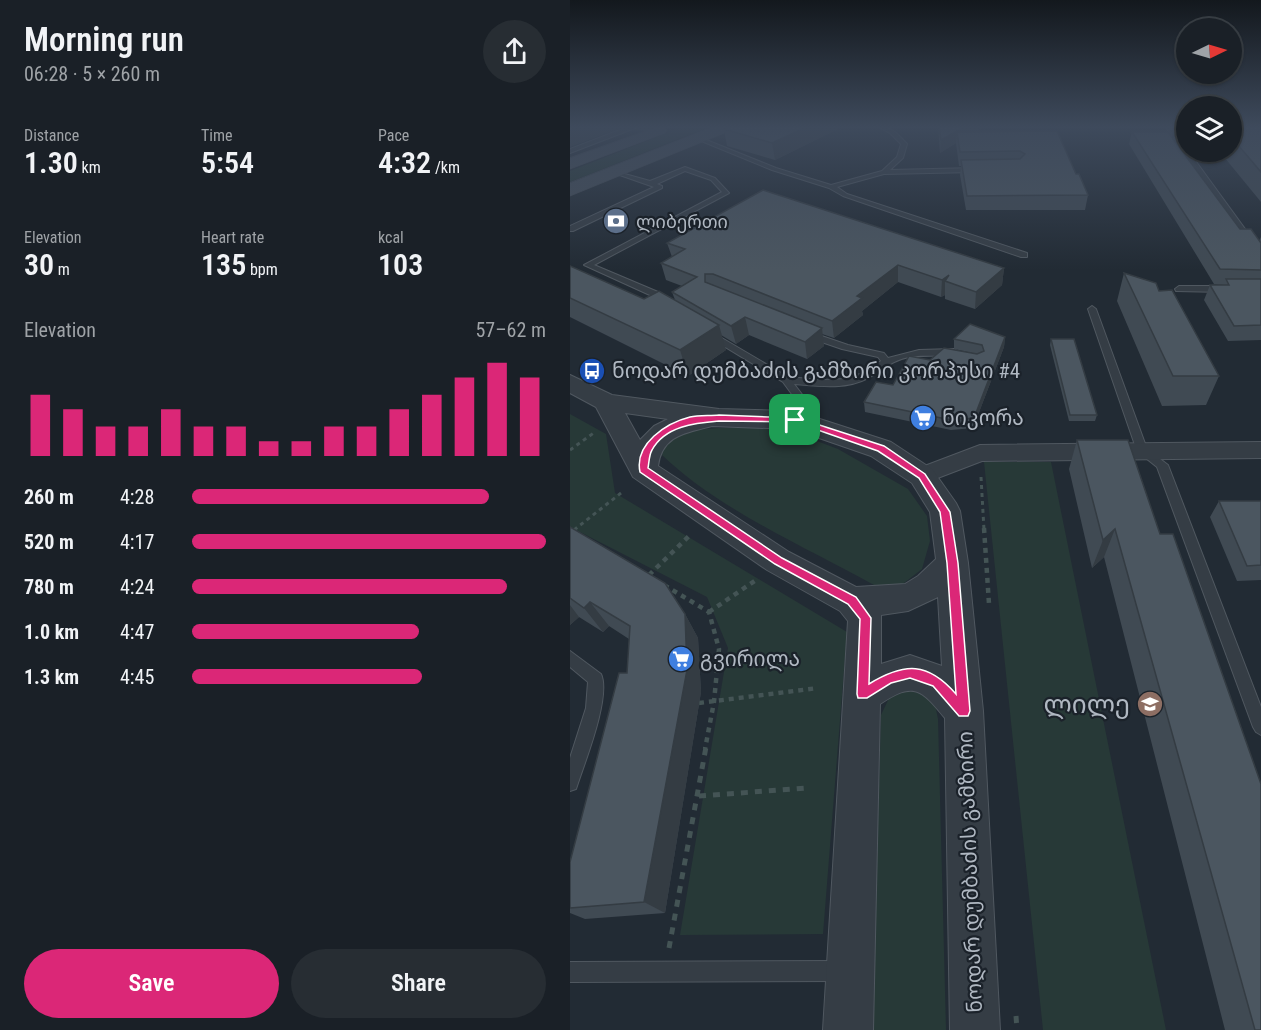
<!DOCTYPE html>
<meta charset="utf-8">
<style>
body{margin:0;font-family:"Roboto Condensed","Noto Sans Georgian",sans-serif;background:#272d33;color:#f1f3f6;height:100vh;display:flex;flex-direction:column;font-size:22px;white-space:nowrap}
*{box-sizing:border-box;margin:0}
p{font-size:20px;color:#9fa3a7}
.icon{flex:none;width:33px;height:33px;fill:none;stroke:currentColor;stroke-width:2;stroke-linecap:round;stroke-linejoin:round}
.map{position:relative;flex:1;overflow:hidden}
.details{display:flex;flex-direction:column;background:#1a2027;width:570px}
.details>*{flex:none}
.needle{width:39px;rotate:85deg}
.fabs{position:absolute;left:606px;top:18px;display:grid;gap:12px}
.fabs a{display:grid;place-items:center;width:66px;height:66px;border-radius:50%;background:#1a2027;box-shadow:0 2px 4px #0004,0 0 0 2px #383e44;font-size:30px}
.pin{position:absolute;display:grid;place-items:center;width:51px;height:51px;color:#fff;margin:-26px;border-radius:12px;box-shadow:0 3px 9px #0006}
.round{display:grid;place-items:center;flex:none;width:63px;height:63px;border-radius:32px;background:#272d33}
.overview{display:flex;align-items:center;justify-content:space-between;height:102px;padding:0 24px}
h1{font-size:33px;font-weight:600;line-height:45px}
.figures{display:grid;grid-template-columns:repeat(3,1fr);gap:9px;height:102px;padding:6px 24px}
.figures div{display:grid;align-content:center}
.figures b{font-size:30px;font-weight:600}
.figures small{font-size:16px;font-weight:400}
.figures p{font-size:16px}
.chart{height:168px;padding:12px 24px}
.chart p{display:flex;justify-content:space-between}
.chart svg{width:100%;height:108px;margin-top:6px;stroke:#db2777;stroke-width:6}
.cta{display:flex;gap:12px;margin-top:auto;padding:12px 24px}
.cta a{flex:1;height:69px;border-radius:36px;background:#db2777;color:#fff;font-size:24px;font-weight:600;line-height:69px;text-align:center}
.cta a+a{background:#272d33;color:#f1f3f6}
ul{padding:0 24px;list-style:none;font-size:20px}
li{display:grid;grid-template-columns:96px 72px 1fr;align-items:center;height:45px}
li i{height:15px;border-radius:8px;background:#db2777}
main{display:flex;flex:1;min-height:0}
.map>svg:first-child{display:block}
.green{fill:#273937}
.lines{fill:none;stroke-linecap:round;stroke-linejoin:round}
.service-casing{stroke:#505860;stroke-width:2}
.minor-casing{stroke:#505860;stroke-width:2}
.tertiary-casing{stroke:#505860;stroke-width:2}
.secondary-casing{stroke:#3f464f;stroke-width:1}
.path-far2{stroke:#445455;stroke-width:3;stroke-dasharray:4 4;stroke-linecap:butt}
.path-far1{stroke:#445455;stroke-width:4.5;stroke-dasharray:5 5;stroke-linecap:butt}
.path{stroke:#445455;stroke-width:5;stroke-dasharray:7 7;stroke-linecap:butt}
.service{fill:#353d45;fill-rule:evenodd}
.minor{fill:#353d45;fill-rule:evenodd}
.tertiary{fill:#353d45;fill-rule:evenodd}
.secondary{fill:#444d58;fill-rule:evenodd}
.wall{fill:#404a53}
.shaded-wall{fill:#343c43}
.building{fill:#4b5660;stroke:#343c43;stroke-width:1.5}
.route{fill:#db2777;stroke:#fff;stroke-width:1.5;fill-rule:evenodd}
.labels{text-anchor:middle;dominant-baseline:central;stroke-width:4.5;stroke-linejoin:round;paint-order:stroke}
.far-poi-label{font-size:18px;fill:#b0b8c2;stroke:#1b222a;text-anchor:start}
.poi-label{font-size:21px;fill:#b0b8c2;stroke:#1b222a;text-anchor:start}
.street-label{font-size:21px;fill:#b0b8c2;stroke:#1b222a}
.near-poi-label{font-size:26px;fill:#b0b8c2;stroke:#1b222a;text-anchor:end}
</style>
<main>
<section class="details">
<div class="overview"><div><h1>Morning run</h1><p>06:28 · 5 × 260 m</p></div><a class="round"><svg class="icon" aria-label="share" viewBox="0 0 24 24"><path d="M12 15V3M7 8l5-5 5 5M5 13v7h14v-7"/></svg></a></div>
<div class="figures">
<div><p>Distance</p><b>1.30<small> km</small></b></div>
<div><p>Time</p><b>5:54</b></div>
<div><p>Pace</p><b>4:32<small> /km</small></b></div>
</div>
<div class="figures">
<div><p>Elevation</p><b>30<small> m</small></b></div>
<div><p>Heart rate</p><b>135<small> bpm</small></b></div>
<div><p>kcal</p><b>103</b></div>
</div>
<div class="chart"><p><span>Elevation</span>57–62 m</p>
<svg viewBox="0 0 160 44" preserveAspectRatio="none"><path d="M5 44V19M15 44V25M25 44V32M35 44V32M45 44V25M55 44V32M65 44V32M75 44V38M85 44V38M95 44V32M105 44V32M115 44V25M125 44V19M135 44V12M145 44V6M155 44V12"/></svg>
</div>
<ul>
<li><b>260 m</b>4:28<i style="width:84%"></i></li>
<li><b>520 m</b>4:17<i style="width:100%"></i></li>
<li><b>780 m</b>4:24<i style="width:89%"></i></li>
<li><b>1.0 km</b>4:47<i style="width:64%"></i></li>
<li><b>1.3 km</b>4:45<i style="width:65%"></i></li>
</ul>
<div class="cta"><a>Save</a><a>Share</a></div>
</section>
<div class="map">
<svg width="691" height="1030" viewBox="0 0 691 1030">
<rect width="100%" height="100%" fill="#222b34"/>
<path class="green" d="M115,126H141L0,182V171Z
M0,414L36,434L45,493L277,632L253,934L110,935L158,648L137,597L10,532L0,530Z
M148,428H202L239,438L268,449L338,489L357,516L360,541L352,569L329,587L304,585C235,547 148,509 92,455L94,444L112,431Z
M414,462H481L596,1030H473Z
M346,688L364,700L368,719L376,1030H302L311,715L321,694Z"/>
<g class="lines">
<g class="service-casing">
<path id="service" d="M60,126H72L92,130L89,132L65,128L0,153V149Z
M307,126C320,125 329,135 337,144L333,158L320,170L405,168L408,170L405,172L314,174L267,187L277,194L457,253V257H451L273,196L259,188L202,170L124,138L129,137L206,168L261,185L312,171L327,157L331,144L320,133Z
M595,126H601L616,148V152H619L691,251V258H688Z
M115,167L145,178L159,193L24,265L88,292L99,305L95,308L82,296L14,265L152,192L141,180L115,171L87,184L92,186V188L3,231H0V226L84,187L44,173V171L80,181Z
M609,286H654L658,289L654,292L606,291L605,289Z
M522,306L526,309L577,449L598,465L691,707V735L686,732L683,727L587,467L567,451L518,309Z
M240,332L278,345L314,353L318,358L349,350L384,349L389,352C380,358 351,354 339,357C322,360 312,371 298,378C276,390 248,386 224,384L234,397L230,420L225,423L220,420L224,397L213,382L137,336L139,334H145L218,377L250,380L277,379L290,374L311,361L308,357L272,349L237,337L235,335Z
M0,651L31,674C41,696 16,759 8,783L6,789L0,791V758L16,708L18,682L0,667Z
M272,961L279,964L282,971L279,978L272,981L0,982V962Z"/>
</g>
<g class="minor-casing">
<path id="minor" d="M691,442V458L412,461L352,484L344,482L341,476L344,470L410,445Z"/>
</g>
<g class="tertiary-casing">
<path id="tertiary" d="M0,375L42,395L149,409L225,411L321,442L362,469L386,503L390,511L398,563L413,711L430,1030H380L375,718C351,689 344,681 310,704L303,1030H253L278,621L270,611L197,570L63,477L26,407L0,393ZM55,413L98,419L84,426L70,440ZM142,426L223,429L301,456L342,483L360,512L366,559L348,576L335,584L286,587L219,552L88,466C92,435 116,433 142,426ZM368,597L372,666L340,655L311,664V615L338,611Z"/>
</g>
<g class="secondary-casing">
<path id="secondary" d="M91,126L97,130L95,133L0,169V158Z
M145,126H166L164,129L0,196V183Z"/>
</g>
<path class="path-far2" d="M0,450L25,432
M411,477L414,530
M4,530L51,493"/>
<path class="path-far1" d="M414,528L419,604
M0,533L6,528
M79,575L121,534
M94,585L139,612L149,649L144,702L135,749
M139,612L186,580
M129,703L248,688"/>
<path class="path" d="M129,796L237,788
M99,948L136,747
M446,1016L447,1030"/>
<use href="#service" class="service"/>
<use href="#minor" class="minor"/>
<use href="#tertiary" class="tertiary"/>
<use href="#secondary" class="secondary"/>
</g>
<path class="wall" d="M274,126L205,160L157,146L154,129Z
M361,126H415L405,132L506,174L518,195L515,210H396L390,175L391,166H389L386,143L370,153L368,127Z
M662,126H691V202L650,152H662Z
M562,132L670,229L689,241L691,237V340L658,341L634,300L640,285L654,284H644L559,144Z
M97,243L434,268L432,285L405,309L375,299V295L371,297L328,282L292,311L293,315L264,338L252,334L254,346L237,359L179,335L166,344L151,335L156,350L118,376L0,317V266L74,299L105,300L102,292L112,286L96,280L91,263L102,257Z
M554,273L589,291L649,376L636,405L592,406L547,301Z
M435,337L434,347L403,428L381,430L295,412L294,402L323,385L360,360L407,354L384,349V339Z
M481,339L527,415L525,421H499L480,345Z
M507,440H558L691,1030H655L534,557L522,568L499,469Z
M649,501H691V580L667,581L640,517Z
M0,527L115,614L128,638L131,692L95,913L15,919L0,913V862L57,673L59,639L39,626L33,632L9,617L0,625Z"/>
<path class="shaded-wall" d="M12,126H56L0,147V130Z
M239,126H274L205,160L202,143Z
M396,126H415L388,142L387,132L386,143L370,153L371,140Z
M328,265V282L292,311L293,315L264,338L262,321L287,296Z
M434,268L432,285L405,309L406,292Z
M379,275L375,281V295L371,297L372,280Z
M175,317L179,335L166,344L161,326Z
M149,325L156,350L118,376L110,350Z
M252,328L254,346L237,359L235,342Z
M435,337L434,347L403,428L404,418Z
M545,529L534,557L522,568L533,540Z
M20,602L39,626L33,632L14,608Z
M0,605L9,617L0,625Z
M115,614L128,638L131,692L95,913L74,902Z"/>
<path class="building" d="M0,126H12L0,130Z
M162,126H239L202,143L154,129Z
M369,126H396L371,140Z
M662,126H691V172L662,138Z
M487,131L506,174H509L518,195L397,196L391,160L450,159L455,154L450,151L390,152L387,132Z
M562,132H598L670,229H681L691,243V270L650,269Z
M193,190L434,268L406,292L375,281L379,275L372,280L328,265L287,296L292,298L262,321L143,274H135V282L252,328L235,342L175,317L161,326L102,292L127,277L91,263L115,249L97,243Z
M0,266L74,299L89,291L149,325L110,350L0,298Z
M554,273L586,283L589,291L602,290L649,376H603Z
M656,279H691V325L664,326L640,285H659Z
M400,324L435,337L404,418L381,420L294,402L306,382L323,385L339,356L360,360L374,348L407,354L414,351L412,345L384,339Z
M481,339H504L527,415H500Z
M507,440H558L590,534H603L691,784V1030H685L545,529L533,540Z
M649,501H691V565L677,566Z
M0,527L95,583L115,614L117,670L74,902L0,908V862L49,673H57L60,626L20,602L14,608L0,598Z"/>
<linearGradient id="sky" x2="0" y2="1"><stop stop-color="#13181d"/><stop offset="0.47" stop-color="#3e4a5c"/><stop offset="1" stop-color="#3e4a5c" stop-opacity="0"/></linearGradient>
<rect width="691" height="270" fill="url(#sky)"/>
<path class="route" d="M149,415L228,418L314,446L355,474L380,512L388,563L400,711L398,716H389L363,686L340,678L321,683L297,698H288L287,694L290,619L278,604L205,564L70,472C64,444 96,423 120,417C129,415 140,416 149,415ZM149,421L225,422L308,451L349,478L370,512L377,563L386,694C358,662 335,662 299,684L301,618L286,597L212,558L78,468C79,463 79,455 82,450C95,426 125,423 149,421Z"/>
<defs>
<g id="bank-disc" transform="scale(1.35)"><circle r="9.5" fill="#5c6f8a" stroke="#1b222a"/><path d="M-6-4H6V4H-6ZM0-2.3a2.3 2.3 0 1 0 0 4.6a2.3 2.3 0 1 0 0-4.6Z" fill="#fff"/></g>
<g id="bus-disc" transform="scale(1.35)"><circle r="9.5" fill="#1a4fb4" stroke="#1b222a"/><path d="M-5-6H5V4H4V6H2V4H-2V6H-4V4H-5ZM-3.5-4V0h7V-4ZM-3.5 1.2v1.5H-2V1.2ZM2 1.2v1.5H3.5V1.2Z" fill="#fff"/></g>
<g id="supermarket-disc" transform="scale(1.35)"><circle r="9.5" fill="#3f7fe0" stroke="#1b222a"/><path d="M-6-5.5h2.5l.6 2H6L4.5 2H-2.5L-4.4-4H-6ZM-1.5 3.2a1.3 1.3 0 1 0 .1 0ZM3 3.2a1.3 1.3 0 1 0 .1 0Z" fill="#fff"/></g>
<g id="school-disc" transform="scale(1.35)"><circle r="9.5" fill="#8d6e63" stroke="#1b222a"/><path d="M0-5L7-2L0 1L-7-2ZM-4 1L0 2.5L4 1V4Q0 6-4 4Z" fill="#fff"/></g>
</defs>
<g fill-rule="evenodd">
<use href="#bank-disc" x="46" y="221"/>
<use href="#bus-disc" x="22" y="371"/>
<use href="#supermarket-disc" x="353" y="418"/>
<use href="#supermarket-disc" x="111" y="659"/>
<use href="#school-disc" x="580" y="704"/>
</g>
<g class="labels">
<g class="far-poi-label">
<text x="66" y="221">ლიბერთი</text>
</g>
<g class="poi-label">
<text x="42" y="371">ნოდარ დუმბაძის გამზირი კორპუსი #4</text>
<text x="372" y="418">ნიკორა</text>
<text x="130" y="659">გვირილა</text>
</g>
<g class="street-label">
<text transform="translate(400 872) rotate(-92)">ნოდარ დუმბაძის გამზირი</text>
</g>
<g class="near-poi-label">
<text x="560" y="704">ლილე</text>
</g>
</g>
</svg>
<div class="fabs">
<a><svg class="needle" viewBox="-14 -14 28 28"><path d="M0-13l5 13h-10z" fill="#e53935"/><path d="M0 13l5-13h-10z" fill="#9fa3a7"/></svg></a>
<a><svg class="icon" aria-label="layers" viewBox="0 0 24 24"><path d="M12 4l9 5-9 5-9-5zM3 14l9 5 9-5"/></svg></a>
</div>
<div class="pin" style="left:225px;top:420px;background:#1e9e55"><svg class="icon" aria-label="arrive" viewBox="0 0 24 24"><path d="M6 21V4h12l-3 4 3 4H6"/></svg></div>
</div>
</main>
